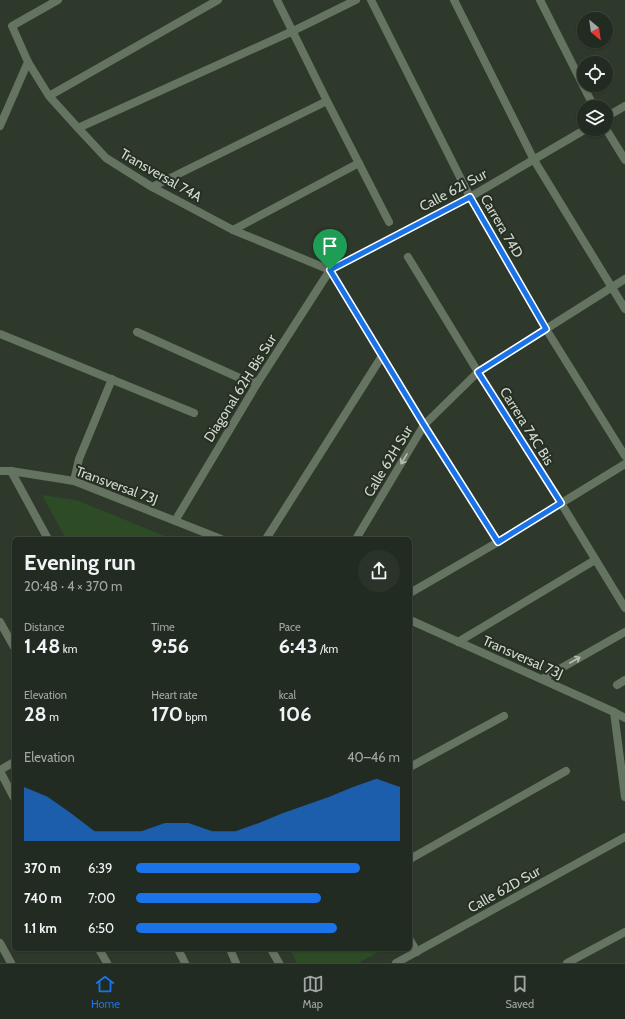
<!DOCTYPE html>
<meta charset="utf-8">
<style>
body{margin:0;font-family:Cabin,sans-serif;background:#2a332a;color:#f1f3f6;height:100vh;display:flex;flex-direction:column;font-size:15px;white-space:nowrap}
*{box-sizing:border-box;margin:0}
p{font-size:13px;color:#a2a7a5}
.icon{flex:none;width:22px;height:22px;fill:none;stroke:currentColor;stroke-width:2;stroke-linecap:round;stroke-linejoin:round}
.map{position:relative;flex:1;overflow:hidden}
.sheet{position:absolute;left:12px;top:537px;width:400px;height:414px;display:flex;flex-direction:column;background:#222b21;border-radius:6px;box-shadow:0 1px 3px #0004,0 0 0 1px #3f473f}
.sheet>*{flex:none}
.needle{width:26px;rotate:151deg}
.tools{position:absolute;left:577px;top:12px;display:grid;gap:8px}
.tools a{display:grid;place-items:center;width:36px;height:36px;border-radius:50%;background:#222b21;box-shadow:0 1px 3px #0004,0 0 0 1px #3f473f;font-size:20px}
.pin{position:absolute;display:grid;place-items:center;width:34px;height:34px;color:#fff;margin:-41px -17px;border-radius:50% 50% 50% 0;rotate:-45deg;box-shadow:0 0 4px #0007}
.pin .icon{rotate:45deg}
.round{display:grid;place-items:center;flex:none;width:42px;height:42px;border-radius:21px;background:#2a332a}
.head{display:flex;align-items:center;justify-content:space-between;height:68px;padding:0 12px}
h1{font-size:22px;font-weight:700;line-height:30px}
.metrics{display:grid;grid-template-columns:repeat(3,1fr);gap:6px;height:68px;padding:4px 12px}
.metrics div{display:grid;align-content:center}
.metrics b{font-size:20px;font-weight:700}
.metrics small{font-size:11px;font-weight:400}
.metrics p{font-size:11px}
.chart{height:112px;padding:8px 12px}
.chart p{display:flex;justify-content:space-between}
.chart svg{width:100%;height:72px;margin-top:4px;fill:#1a73e8;opacity:.7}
ul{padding:0 12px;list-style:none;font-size:13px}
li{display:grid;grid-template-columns:64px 48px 1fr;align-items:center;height:30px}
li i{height:10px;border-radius:5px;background:#1a73e8}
.tabs{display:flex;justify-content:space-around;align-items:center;height:56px;border-top:1px solid #3f473f;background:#222b21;font-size:11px;color:#a2a7a5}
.tabs a{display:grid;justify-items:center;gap:2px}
.tabs .selected{color:#1a73e8}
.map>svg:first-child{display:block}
.green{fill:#2d4c25}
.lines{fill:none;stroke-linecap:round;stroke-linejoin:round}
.service{stroke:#657461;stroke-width:8}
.minor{stroke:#657461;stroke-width:8}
.tertiary{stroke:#657461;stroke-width:8}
.oneway{stroke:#b6beb4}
.route-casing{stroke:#fff;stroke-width:8}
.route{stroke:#1a73e8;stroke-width:5}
.labels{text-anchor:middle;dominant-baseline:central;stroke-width:4;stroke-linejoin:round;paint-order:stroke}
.street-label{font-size:14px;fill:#d1d7cf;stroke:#252f22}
</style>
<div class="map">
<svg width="625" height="963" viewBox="0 0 625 963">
<rect width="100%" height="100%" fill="#2e392c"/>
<path class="green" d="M42,495L76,500L172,539H66Z
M290,949H384L358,963H297Z"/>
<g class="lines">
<path class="service" d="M137,332L242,379L258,382
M0,334L194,413
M74,481L79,459L112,379
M0,622L14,647
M410,767L504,716
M0,770L14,762
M0,771L14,798
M410,859L566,771
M410,940L417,952
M0,943L11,963
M99,949L107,963
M178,949L185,963
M230,949L236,963
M567,963L625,932"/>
<path class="minor" d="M58,0L12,26L28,62L49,96L78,128L106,158L152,187L233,230L330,270L424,425L498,542
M277,0L327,101L389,222
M371,0L470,197L546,329L625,456
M454,0L534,160L625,309
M540,0L594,107
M49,96L218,0
M0,126L28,62
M78,128L293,31L356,0
M606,129L625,160
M152,187L327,101
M233,230L359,163
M408,257L478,372L561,503L625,608
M11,471L48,539
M266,539L382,356
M356,539L424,425L478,372L625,279
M410,593L498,542L625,464
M458,642L595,560
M542,679L625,632
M617,685L625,680
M614,712L625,718
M271,949L279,963"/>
<path class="tertiary" d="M606,117L625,106
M0,471H11L74,481L221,539
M175,521L258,382L330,270L470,197L586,129
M410,620L614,712L625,797
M396,963L625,837"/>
</g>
<defs><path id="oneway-shaft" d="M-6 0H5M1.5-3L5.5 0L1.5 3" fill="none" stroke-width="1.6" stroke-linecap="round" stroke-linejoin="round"/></defs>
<g class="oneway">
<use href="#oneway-shaft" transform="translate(404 459) rotate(121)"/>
<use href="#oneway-shaft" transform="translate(575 660) rotate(-30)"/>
</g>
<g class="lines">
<g class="route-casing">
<path id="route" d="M470,197L546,329L478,372L561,503L498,542L424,425L330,270Z"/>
</g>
<use href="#route" class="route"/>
</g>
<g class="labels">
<g class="street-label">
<text transform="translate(161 175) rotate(30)">Transversal 74A</text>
<text transform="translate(453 190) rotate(-28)">Calle 62I Sur</text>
<text transform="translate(502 226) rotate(60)">Carrera 74D</text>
<text transform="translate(240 388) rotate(-58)">Diagonal 62H Bis Sur</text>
<text transform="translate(527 426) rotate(58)">Carrera 74C Bis</text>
<text transform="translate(388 461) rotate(-59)">Calle 62H Sur</text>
<text transform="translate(117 485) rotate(20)">Transversal 73J</text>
<text transform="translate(523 657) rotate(24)">Transversal 73J</text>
<text transform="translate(504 889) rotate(-29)">Calle 62D Sur</text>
</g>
</g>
</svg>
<div class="tools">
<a><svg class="needle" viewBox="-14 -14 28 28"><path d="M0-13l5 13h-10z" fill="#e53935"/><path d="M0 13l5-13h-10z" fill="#a2a7a5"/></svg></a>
<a><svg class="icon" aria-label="locate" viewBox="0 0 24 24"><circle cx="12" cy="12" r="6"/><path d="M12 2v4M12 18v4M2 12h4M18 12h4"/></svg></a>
<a><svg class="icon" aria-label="layers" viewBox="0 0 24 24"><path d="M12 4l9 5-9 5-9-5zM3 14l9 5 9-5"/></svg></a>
</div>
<div class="pin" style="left:330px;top:270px;background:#1e9e55"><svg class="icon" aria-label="arrive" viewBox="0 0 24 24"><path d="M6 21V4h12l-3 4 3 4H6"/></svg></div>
<section class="sheet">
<div class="head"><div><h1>Evening run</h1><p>20:48 · 4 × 370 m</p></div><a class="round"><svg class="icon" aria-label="share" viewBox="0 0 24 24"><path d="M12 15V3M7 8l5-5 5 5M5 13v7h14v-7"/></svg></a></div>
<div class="metrics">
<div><p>Distance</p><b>1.48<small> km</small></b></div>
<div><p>Time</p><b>9:56</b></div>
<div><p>Pace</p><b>6:43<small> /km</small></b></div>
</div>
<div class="metrics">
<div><p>Elevation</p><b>28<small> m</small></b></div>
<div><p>Heart rate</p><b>170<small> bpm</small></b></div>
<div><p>kcal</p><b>106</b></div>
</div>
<div class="chart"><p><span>Elevation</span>40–46 m</p>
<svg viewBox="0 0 160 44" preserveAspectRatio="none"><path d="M0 44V11L10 17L20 27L30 38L40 38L50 38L60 33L70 33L80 38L90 38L100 33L110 27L120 22L130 17L140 11L150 6L160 11V44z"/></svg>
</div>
<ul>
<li><b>370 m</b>6:39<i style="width:85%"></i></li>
<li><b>740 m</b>7:00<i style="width:70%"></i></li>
<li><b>1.1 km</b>6:50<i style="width:76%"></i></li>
</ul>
</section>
</div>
<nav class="tabs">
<a class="selected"><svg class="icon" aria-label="home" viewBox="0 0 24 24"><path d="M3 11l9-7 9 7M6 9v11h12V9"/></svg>Home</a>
<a><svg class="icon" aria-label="map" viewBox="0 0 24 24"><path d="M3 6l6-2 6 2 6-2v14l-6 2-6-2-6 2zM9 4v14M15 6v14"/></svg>Map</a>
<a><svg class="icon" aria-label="saved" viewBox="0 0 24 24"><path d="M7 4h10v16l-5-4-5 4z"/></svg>Saved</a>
</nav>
